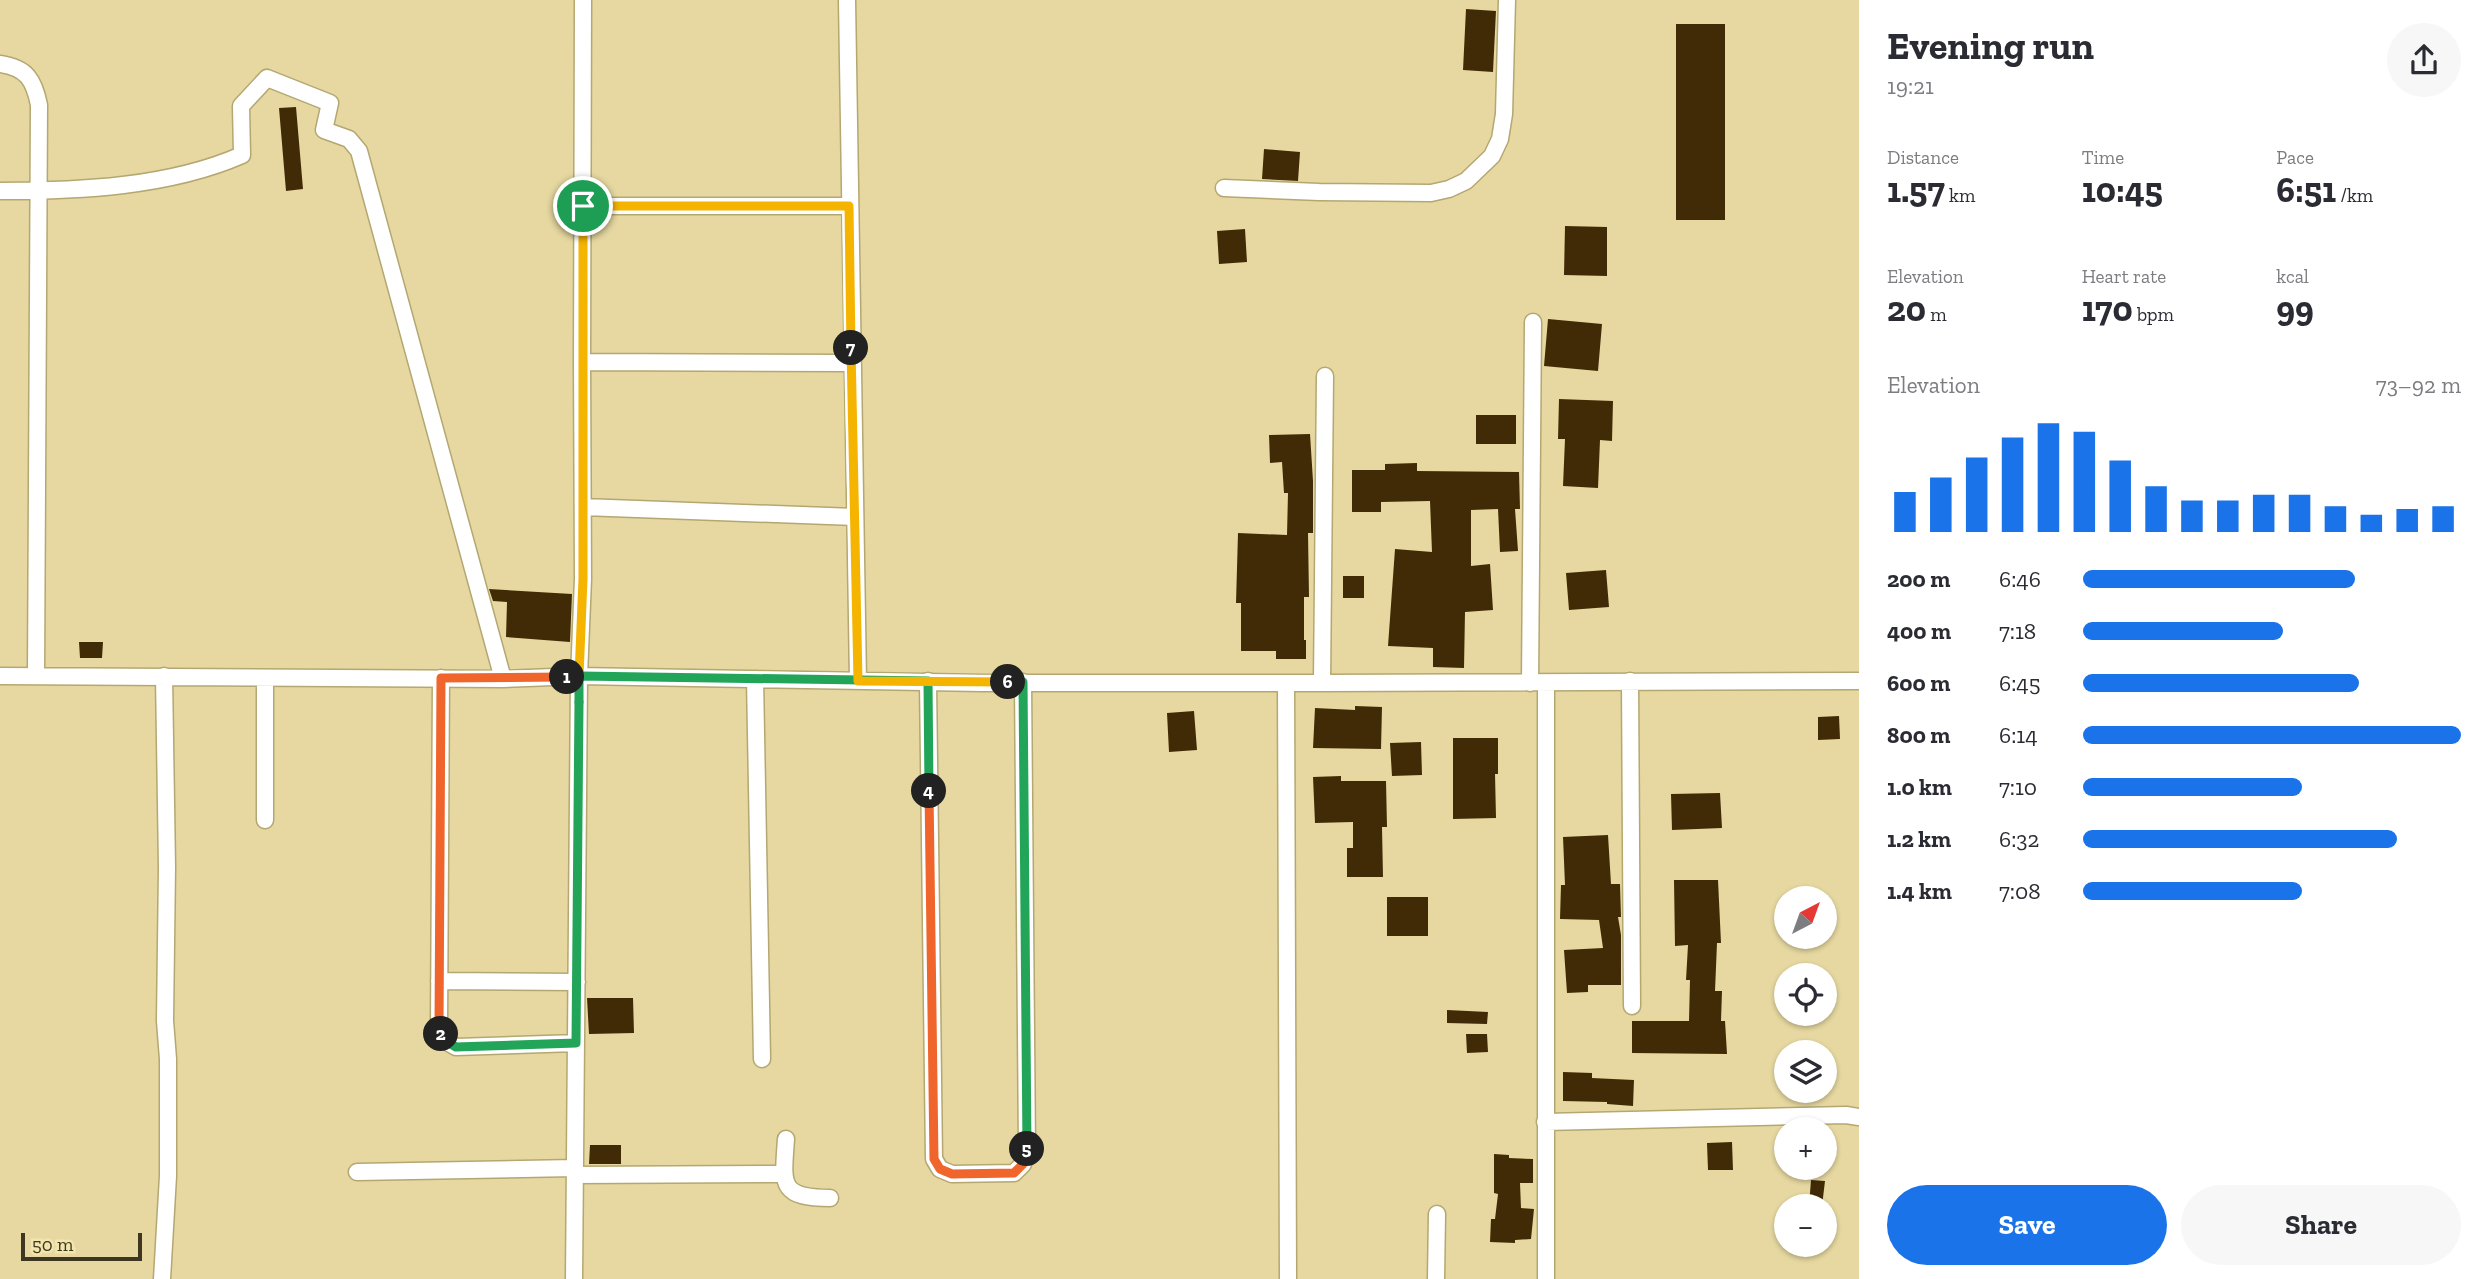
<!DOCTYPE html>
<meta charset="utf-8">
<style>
body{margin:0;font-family:"Zilla Slab",serif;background:#f7f7f7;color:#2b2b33;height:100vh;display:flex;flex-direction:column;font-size:26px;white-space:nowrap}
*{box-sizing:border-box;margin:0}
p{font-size:23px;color:#7c7c81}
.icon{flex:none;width:38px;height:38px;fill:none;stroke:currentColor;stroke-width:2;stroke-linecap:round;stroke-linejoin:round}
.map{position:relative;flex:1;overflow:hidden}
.side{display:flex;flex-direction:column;background:#fff;width:630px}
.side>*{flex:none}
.needle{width:46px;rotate:41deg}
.tools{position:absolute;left:1774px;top:886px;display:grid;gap:14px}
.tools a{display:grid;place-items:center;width:63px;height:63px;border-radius:50%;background:#fff;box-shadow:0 2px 5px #0004;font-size:35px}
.scale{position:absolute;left:21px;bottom:18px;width:121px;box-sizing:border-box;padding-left:7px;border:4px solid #3d3721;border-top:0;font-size:19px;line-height:24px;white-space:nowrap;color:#3d3721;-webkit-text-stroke:5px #f3e6ad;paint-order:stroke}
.pin{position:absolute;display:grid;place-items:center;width:60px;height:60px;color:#fff;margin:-30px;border:4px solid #fff;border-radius:50%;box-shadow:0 2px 7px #0007}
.km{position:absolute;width:35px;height:35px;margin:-18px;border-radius:50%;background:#222;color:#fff;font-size:19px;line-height:35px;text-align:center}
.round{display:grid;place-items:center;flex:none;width:74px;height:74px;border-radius:37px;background:#f7f7f7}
.summary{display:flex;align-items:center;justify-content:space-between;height:119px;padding:0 28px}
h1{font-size:38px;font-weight:700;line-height:52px}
.figures{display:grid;grid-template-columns:repeat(3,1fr);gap:10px;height:119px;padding:7px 28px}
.figures div{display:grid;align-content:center}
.figures b{font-size:35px;font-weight:700}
.figures small{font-size:19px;font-weight:400}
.figures p{font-size:19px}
.chart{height:196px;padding:14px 28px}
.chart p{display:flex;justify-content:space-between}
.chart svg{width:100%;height:126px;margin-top:7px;stroke:#1a73e8;stroke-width:6}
.primary-button{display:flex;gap:14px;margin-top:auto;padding:14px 28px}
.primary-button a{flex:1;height:80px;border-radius:42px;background:#1a73e8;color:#fff;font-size:28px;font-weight:700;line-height:80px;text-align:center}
.primary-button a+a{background:#f7f7f7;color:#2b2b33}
ul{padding:0 28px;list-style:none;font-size:23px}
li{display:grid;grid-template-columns:112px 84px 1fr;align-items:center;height:52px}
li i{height:18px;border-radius:9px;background:#1a73e8}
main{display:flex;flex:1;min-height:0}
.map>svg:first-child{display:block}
.building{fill:#412b06}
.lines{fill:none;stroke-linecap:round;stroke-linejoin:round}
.street-casing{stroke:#b4a771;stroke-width:19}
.street{stroke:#fff;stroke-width:16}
.split-1-casing{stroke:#fff;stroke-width:14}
.split-2-casing{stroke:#fff;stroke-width:14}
.split-3-casing{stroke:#fff;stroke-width:14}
.split-4-casing{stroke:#fff;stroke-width:14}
.split-5-casing{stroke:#fff;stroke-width:14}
.split-6-casing{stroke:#fff;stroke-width:14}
.split-7-casing{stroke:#fff;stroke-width:14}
.split-8-casing{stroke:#fff;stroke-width:14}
.split-1{stroke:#f5b400;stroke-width:9}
.split-2{stroke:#f0652b;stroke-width:9}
.split-3{stroke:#22a559;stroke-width:9}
.split-4{stroke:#22a559;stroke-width:9}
.split-5{stroke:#f0652b;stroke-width:9}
.split-6{stroke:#22a559;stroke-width:9}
.split-7{stroke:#f5b400;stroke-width:9}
.split-8{stroke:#f5b400;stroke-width:9}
</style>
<main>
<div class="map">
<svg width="1859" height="1279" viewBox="0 0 1859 1279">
<rect width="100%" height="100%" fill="#e6d8a0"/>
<path class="building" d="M1466,9L1496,11L1493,72L1463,70Z
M1676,24H1725V220H1676Z
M296,107L303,189L286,191L279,108Z
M1264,149L1300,152L1298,181L1262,179Z
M1565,226L1607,227V276L1564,275Z
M1245,229L1247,262L1219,264L1217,231Z
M1548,319L1602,324L1598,371L1544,366Z
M1559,399L1613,401L1612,441L1600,440L1598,488L1563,486L1565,439H1558Z
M1476,415H1516V444H1476Z
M1310,434L1313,481V533H1308L1309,597H1304V640H1306V659H1276V651H1241V603H1236L1238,533L1287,535L1288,493H1284L1282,462L1270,463L1269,435Z
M1417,463V471L1519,472L1520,509H1515L1518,551L1500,552L1498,509L1471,510V566L1490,564L1493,610L1465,612L1464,668L1433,667V648L1388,646L1395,549L1432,552L1430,501L1381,502V512H1352V470H1385V464Z
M1606,570L1609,607L1569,610L1566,573Z
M1343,576H1364V598H1343Z
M489,589L572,594L570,642L506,637L507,602L493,601Z
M79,642H103L102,658H80Z
M1355,706L1382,707L1381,749L1313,748L1315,708L1355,710Z
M1194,711L1197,750L1169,752L1167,713Z
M1839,716L1840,739L1818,740V717Z
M1453,738H1498V774H1495L1496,818L1453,819Z
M1421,742L1422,775L1392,776L1390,743Z
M1341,776V781H1386L1387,827H1382L1383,877H1347V848H1353V822L1315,823L1313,777Z
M1720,793L1722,828L1672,830L1671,794Z
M1608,835L1611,884H1620L1621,917H1618L1621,935V985H1588V992L1567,993L1564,950L1603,948L1599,920L1560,919L1561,885H1565L1563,837Z
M1674,880H1718L1721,943H1717L1715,991H1722L1721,1021H1725L1727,1054L1632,1053V1021H1689L1690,980H1686L1688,945L1675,946Z
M1387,897H1428V936H1387Z
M587,998H633L634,1033L589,1034Z
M1447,1010L1488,1012L1487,1024L1447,1023Z
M1466,1034H1487L1488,1052L1467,1053Z
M1563,1072L1592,1073V1078L1634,1080L1633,1106L1607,1104V1102L1563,1101Z
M1732,1142L1733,1170H1708L1707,1143Z
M590,1145H621V1164H589Z
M1494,1154L1509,1155V1158L1533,1159V1183H1520L1521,1208L1534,1209L1531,1239L1515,1240V1243L1490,1242L1491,1219H1495L1498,1194L1494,1193Z
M1811,1180L1825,1181L1822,1206H1809Z"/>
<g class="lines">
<g class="street-casing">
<path id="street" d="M583,0L582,362L851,363
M847,0L858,681
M0,64C27,68 34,80 39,105L36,676
M1224,188L1319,192L1431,193L1449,189L1466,181L1492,156L1500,139L1504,114L1507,0
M0,191C79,191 169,187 242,155L241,106L267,78L330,103L324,130L349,139L359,151L503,679
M583,206H849
M583,507L855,517
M0,676L503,679L579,676L982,683H1322L1859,681
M441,678L439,1029L444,1040L456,1047L576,1043
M755,679L762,1059
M928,681L934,1159L940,1169L952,1174L1014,1173L1023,1164L1027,1151L1023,682
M1630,681L1632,1006
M1286,683L1288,1279
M1322,683L1325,376
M1530,683L1533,322
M265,820V678
M439,981L577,982
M1545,1122L1846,1115L1859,1117
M786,1139C783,1183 778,1198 830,1198
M357,1172L575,1168
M575,1175L784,1174
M162,1279L168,1176V1059L165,1021L167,867L164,676
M574,1279L579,676L583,579L582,362
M1436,1279L1437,1214
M1546,1279V683"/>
</g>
<use href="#street" class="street"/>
</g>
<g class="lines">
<g class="split-1-casing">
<path id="split-1" d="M567,677L579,676L583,579V206"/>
</g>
<g class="split-2-casing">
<path id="split-2" d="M441,1034L439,1029L441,678L567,677"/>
</g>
<g class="split-3-casing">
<path id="split-3" d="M441,1034L444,1040L456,1047L576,1043L579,702"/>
</g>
<g class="split-4-casing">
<path id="split-4" d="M579,702V676L928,681L929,791"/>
</g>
<g class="split-5-casing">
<path id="split-5" d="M929,791L934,1159L940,1169L952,1174L1014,1173L1023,1164L1027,1149"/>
</g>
<g class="split-6-casing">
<path id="split-6" d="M1008,682H1023L1027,1149"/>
</g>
<g class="split-7-casing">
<path id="split-7" d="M851,348L858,681L1008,682"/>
</g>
<g class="split-8-casing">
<path id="split-8" d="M583,206H849L851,348"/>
</g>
<use href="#split-1" class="split-1"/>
<use href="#split-2" class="split-2"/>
<use href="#split-3" class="split-3"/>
<use href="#split-4" class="split-4"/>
<use href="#split-5" class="split-5"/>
<use href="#split-6" class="split-6"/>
<use href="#split-7" class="split-7"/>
<use href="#split-8" class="split-8"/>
</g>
</svg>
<div class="tools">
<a><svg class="needle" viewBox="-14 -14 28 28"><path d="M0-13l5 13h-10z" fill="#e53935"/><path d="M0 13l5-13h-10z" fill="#7c7c81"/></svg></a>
<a><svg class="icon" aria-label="locate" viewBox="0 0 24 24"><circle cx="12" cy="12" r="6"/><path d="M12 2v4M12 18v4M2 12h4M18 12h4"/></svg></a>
<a><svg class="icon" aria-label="layers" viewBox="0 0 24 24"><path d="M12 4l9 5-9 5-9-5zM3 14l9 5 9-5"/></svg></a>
<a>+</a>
<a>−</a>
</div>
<div class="scale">50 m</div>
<div class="pin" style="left:583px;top:206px;background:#1e9e55"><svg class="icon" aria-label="arrive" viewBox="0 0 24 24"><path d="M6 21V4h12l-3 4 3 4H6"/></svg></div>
<b class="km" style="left:567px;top:677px">1</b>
<b class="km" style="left:441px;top:1034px">2</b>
<b class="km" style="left:929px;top:791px">4</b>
<b class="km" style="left:1027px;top:1149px">5</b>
<b class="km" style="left:1008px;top:682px">6</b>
<b class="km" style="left:851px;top:348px">7</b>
</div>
<section class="side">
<div class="summary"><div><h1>Evening run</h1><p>19:21</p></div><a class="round"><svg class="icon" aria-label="share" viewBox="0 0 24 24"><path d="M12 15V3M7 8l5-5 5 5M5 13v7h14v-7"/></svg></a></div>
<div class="figures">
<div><p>Distance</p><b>1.57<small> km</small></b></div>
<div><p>Time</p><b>10:45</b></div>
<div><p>Pace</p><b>6:51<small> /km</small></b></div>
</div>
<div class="figures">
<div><p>Elevation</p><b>20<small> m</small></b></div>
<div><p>Heart rate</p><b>170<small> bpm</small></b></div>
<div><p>kcal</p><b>99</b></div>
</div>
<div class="chart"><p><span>Elevation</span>73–92 m</p>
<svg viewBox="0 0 160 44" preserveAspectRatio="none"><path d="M5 44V30M15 44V25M25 44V18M35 44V11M45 44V6M55 44V9M65 44V19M75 44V28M85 44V33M95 44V33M105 44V31M115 44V31M125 44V35M135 44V38M145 44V36M155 44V35"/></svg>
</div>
<ul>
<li><b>200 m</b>6:46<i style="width:72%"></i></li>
<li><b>400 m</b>7:18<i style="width:53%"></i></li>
<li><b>600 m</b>6:45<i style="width:73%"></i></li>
<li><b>800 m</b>6:14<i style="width:100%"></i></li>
<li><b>1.0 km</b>7:10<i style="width:58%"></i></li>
<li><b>1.2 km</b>6:32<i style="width:83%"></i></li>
<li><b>1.4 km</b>7:08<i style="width:58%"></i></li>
</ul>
<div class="primary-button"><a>Save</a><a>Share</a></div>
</section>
</main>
